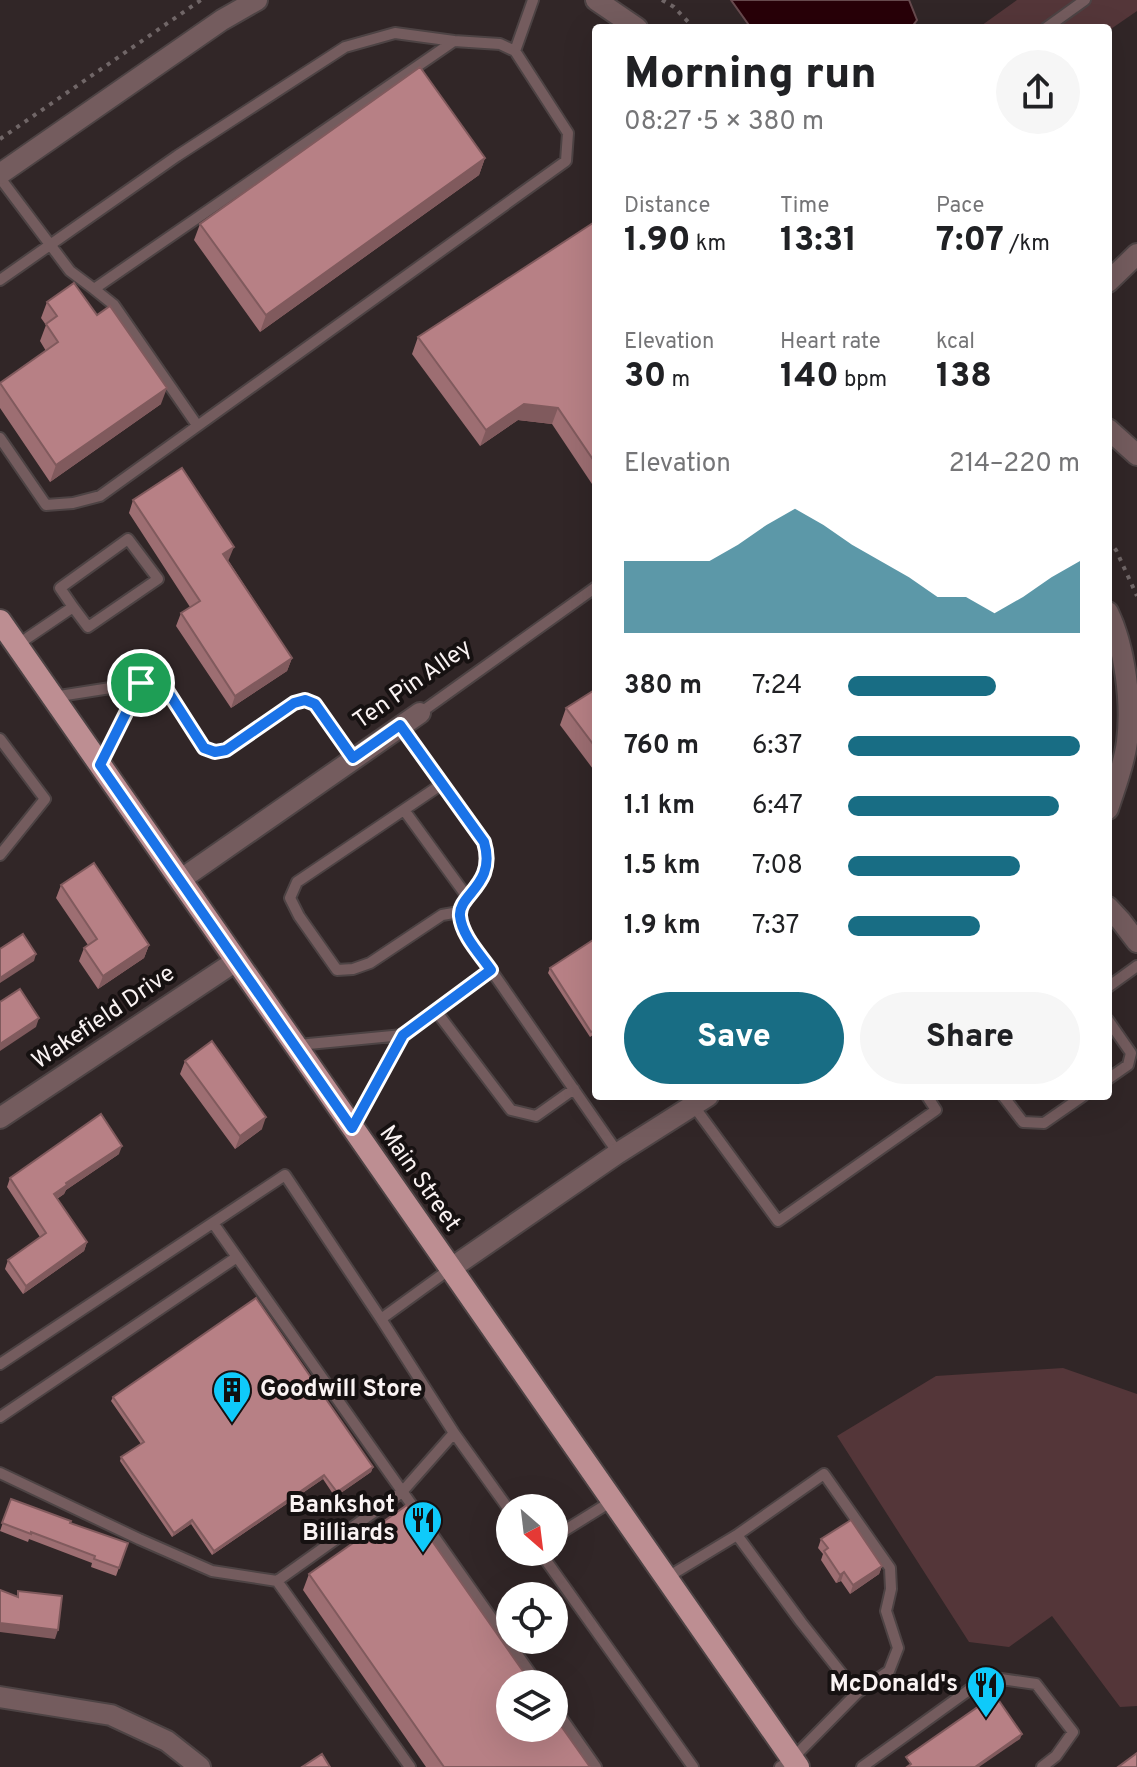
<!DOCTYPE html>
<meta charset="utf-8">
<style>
body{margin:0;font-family:Overpass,sans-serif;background:#f6f6f6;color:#202124;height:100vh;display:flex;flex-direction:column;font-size:30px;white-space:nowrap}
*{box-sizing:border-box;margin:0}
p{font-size:26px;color:#757577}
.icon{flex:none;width:44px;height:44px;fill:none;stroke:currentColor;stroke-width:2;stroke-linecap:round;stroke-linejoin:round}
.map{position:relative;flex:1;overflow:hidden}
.sheet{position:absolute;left:592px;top:24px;width:520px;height:1076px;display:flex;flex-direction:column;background:#fff;border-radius:8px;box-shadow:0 8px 32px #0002}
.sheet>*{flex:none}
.needle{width:52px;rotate:152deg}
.controls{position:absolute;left:496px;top:1494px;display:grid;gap:16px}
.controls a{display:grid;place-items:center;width:72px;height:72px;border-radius:50%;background:#fff;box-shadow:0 8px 32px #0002;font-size:40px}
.pin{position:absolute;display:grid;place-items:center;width:68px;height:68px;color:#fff;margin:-34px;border:4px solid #fff;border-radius:50%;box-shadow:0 2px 8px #0007}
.round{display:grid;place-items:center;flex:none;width:84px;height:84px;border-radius:42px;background:#f6f6f6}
.head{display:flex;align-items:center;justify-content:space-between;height:136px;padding:0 32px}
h1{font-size:44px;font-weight:800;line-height:60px}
.stats{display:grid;grid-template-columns:repeat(3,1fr);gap:12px;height:136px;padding:8px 32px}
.stats div{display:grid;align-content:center}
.stats b{font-size:34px;font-weight:800}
.stats small{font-size:22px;font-weight:400}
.stats p{font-size:22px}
.chart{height:224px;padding:16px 32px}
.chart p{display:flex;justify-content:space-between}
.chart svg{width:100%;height:144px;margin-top:8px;fill:#186d84;opacity:.7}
.button{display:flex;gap:16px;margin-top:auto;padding:16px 32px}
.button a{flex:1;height:92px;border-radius:48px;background:#186d84;color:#fff;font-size:32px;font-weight:800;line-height:92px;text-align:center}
.button a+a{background:#f6f6f6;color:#202124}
ul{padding:0 32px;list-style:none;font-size:26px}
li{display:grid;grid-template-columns:128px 96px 1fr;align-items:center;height:60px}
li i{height:20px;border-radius:10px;background:#186d84}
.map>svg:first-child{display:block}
.green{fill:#543639}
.water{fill:#280108;stroke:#674a4e;stroke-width:2}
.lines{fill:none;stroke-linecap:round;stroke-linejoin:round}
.service-casing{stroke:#4d4344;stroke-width:14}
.minor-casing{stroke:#4d4344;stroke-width:24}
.primary-casing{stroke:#4d4344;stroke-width:26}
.path{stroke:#706667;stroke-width:4;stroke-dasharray:4 6;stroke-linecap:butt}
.service{stroke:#745c5e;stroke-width:10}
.minor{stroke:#745c5e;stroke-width:20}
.primary{stroke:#bd8e92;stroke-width:22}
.wall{fill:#9d6e72}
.shaded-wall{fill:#805a5d}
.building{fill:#b78085;stroke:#805a5d;stroke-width:2}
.route-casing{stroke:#fff;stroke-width:16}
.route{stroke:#1a73e8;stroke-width:10}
.labels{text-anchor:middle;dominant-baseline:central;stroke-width:8;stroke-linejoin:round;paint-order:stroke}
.street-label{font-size:24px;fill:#faf3f3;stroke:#161111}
.poi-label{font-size:24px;font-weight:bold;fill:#faf3f3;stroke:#161111;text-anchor:end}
</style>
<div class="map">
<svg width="1137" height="1767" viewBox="0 0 1137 1767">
<rect width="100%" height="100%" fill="#312627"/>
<path class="green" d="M1017,0H1137V11L1108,31V28H978Z
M1063,1368L1137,1394V1706L1120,1707L1052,1616L1009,1647L969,1642L837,1436L936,1376Z"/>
<path class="water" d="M731,0H909L917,20L911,28H751Z"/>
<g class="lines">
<g class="service-casing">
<path id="service" d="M1046,28L1085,0
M515,51L533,0
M0,178L70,271L94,289L454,41L395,33L345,47L177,156L0,280
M94,289L114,305L197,425
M0,438L46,505L73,503L100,496L566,161L568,133L515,51L500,44L454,41
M17,645L73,607L60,588L128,539L158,579L88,627L73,607
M53,697L155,681L163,684L204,748L215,752L226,750L294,703L305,700L315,704L353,758
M420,713L596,587
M400,725L484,842C494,875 473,886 459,912C464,935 477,951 491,970
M0,739L45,799L0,855
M100,763L141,683
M442,784L297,882L290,898L299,916L337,970L353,969L370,963L442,915L459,912
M404,810L468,898
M1108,987L1137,966
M436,1011L511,1110L536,1116L574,1089
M1108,1020L1131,1053L1128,1065L1108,1079
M298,1045L403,1035
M1003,1096L1023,1122L1044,1123L1083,1096
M693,1105L778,1221L936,1110L927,1096
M352,1128L403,1035L491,970L618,1153
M213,1223L538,1684
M450,1269L381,1319L454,1433L510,1511
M0,1364L285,1175L381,1319
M0,1417L237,1257
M0,1473L139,1539L212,1571L277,1581L410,1767
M737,1535L824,1474L890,1568L891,1589L886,1611L898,1648L889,1671L857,1693
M554,1537L612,1501
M540,1552L693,1767
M666,1578L737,1535L801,1622L857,1693L792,1759L780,1767
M277,1581L402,1492L454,1433
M554,1707L596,1767
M862,1767L987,1677L1036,1684L1073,1732L1056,1756L1042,1767"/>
</g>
<g class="minor-casing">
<path id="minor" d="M596,0L637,28
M0,174L222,20L257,0
M1108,282L1137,254
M1108,429L1137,455
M1108,612C1125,647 1132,703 1127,742C1124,765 1115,787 1108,809
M180,880L420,713
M1108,907L1121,921L1137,942
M0,1118L236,961
M450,1269L618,1153L708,1096
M0,1697L111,1715L167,1741L200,1767"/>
</g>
<g class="primary-casing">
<path id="primary" d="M0,621L798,1767"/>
</g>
<path class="path" d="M662,0L674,7L694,28
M0,139L201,0
M1108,541L1116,550L1137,596"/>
<use href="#service" class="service"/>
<use href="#minor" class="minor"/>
<use href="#primary" class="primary"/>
</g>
<path class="wall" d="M485,158L479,175L260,332L194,240L200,224Z
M596,221V490L552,424L518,420L480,446L412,354L418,337Z
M47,302L161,404L50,482L0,408V383L46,351L40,341L46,325L41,318Z
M133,500L229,559L228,560L292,658L287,671L231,708L176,626L181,613L190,607L129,513Z
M596,689V773L560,725L566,708Z
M61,885L149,945L144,958L98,989L79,961L84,948L88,945L56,898Z
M550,968L596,1033L590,1037L548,973Z
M185,1061L262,1129L235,1149L180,1074Z
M119,1154L66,1190L64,1194L57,1199L87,1242L84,1251L23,1294L5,1269L8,1260L40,1237L7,1187L10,1178Z
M113,1397L373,1467L371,1472L335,1497L323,1479L212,1555L191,1524L172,1537L120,1461L121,1457L141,1444L111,1401Z
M11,1499L70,1523L128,1543L116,1576L91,1567L92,1563L29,1539L28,1542L0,1531Z
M821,1539L882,1566L879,1574L850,1594L841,1581L836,1583L821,1560L823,1554L818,1548Z
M309,1574L590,1767H426L303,1590Z"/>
<path class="shaded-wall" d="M485,158L479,175L260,332L266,315Z
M167,388L161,404L50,482L56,465Z
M524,404L558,408L552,424L518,420L480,446L486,430Z
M234,547L229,559L218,566L223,554Z
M292,658L287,671L231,708L235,696Z
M149,945L144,958L98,989L103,976Z
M36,954L34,961L0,983V978Z
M39,1018L36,1027L0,1051V1044Z
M266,1117L262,1129L235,1149L240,1136Z
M122,1146L119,1154L66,1190L64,1194L50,1203L54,1194L66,1183Z
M87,1242L84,1251L23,1294L26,1286Z
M373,1467L371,1472L335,1497L337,1492Z
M324,1475L323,1479L212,1555L214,1551Z
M192,1520L191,1524L172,1537L174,1533Z
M882,1566L879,1574L850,1594L853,1585Z
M844,1572L841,1581L836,1583L840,1575Z
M0,1623L58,1630L55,1639L0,1632Z
M1022,1734L1020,1739L979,1767H975Z"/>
<path class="building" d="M420,67L485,158L266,315L200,224Z
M596,221V464L558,408L524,404L486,430L418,337Z
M74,283L97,315L110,306L167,388L56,465L0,383L58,342L46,324L57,316L47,302Z
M182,468L234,547L223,554L292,658L235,696L181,613L200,601L133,500Z
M596,689V748L566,708Z
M94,863L149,945L103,976L84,948L97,939L61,885Z
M23,934L36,954L0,978V949Z
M596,938V1029L591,1032L550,968Z
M20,989L39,1018L0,1044V1002Z
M212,1041L266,1117L240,1136L185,1061Z
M101,1114L122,1146L66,1183L67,1185L54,1194L87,1242L26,1286L8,1260L46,1233L10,1178Z
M256,1298L373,1467L337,1492L324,1475L214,1551L192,1520L174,1533L121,1457L144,1442L113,1397Z
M11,1499L71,1521L70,1523L128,1543L119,1568L94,1559L95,1556L31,1532V1534L2,1523Z
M407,1505L532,1684H510V1728H554V1716L590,1767H444L309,1574Z
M851,1520L882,1566L853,1585L844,1572L840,1575L824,1551L828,1548L821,1539Z
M0,1590L18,1597V1591L62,1596L58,1630L0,1623Z
M995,1695L1022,1734L975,1767H907L911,1764L906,1757Z
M1137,1753V1767H1118Z
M322,1754L330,1767H302Z"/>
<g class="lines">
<g class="route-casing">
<path id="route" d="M155,681L163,684L204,748L215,752L226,750L294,703L305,700L315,704L353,758L400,725L484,842C497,885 458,894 460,916C462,936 480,954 491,970L403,1035L352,1128L100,765L141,683Z"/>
</g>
<use href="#route" class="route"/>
</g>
<defs>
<g id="building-pin" transform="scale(2)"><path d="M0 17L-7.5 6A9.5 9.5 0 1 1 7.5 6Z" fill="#0fcafa" stroke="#161111"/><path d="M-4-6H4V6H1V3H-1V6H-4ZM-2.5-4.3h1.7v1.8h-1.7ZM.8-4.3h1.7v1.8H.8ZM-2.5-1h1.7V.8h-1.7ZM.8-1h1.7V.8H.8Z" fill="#111"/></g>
<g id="restaurant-pin" transform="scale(2)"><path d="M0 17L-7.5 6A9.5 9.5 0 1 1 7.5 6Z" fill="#0fcafa" stroke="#161111"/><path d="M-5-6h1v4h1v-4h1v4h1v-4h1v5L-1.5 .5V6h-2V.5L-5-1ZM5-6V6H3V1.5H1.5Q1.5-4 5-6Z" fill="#111"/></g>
</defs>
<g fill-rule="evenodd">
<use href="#building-pin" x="232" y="1390"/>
<use href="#restaurant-pin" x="423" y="1520"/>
<use href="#restaurant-pin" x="986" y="1685"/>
</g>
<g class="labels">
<g class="street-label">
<text transform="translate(413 685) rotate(-35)">Ten Pin Alley</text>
<text transform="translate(104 1018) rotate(-34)">Wakefield Drive</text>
<text transform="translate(419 1179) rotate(55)">Main Street</text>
</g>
<g class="poi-label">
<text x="260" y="1390" text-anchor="start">Goodwill Store</text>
<text x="395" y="1506">Bankshot<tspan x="395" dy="28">Billiards</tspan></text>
<text x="958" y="1685">McDonald's</text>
</g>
</g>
</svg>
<div class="controls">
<a><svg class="needle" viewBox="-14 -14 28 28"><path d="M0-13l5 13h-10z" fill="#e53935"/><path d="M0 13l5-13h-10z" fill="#757577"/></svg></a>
<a><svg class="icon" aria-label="locate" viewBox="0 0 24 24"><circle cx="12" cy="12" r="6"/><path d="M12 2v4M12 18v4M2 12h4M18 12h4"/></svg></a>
<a><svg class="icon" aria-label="layers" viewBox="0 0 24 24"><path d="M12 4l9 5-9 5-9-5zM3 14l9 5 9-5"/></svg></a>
</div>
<div class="pin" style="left:141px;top:683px;background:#1e9e55"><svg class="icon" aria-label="arrive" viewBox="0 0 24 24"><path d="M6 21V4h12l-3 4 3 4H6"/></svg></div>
<section class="sheet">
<div class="head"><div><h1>Morning run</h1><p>08:27 · 5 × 380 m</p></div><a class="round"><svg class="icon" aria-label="share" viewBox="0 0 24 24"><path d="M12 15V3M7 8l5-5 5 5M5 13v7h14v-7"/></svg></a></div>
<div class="stats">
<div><p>Distance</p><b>1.90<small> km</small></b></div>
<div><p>Time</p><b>13:31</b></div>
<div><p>Pace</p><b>7:07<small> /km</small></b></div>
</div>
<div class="stats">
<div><p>Elevation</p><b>30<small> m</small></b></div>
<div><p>Heart rate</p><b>140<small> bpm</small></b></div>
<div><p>kcal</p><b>138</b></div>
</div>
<div class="chart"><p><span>Elevation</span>214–220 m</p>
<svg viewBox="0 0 160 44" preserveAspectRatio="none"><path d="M0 44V22L10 22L20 22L30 22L40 17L50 11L60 6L70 11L80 17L90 22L100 27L110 33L120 33L130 38L140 33L150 27L160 22V44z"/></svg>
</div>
<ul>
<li><b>380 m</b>7:24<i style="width:64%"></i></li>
<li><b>760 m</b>6:37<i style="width:100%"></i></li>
<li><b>1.1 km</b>6:47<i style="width:91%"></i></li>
<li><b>1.5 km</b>7:08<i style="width:74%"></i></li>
<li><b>1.9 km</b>7:37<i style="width:57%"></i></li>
</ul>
<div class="button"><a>Save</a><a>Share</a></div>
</section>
</div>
